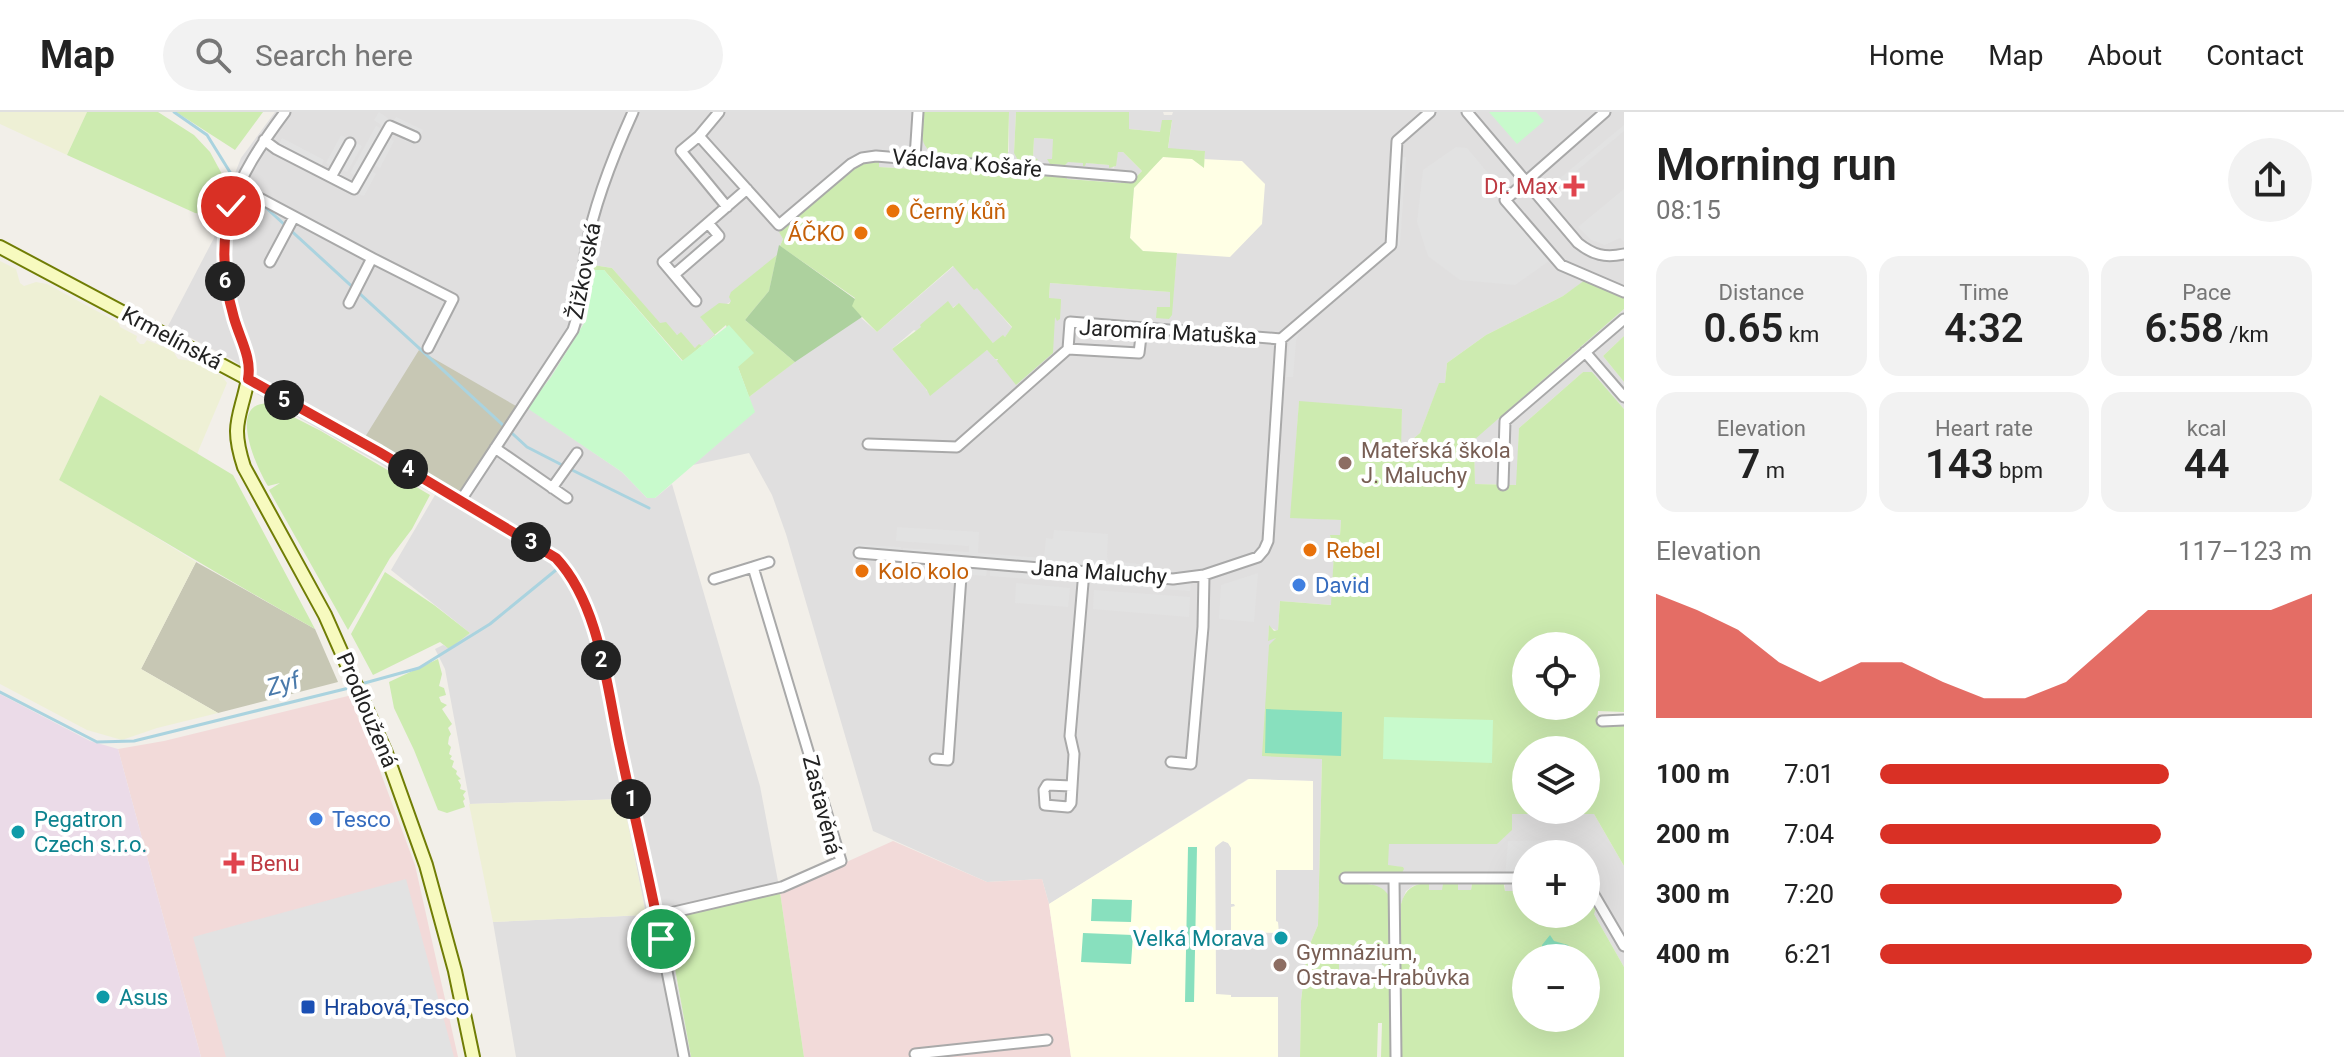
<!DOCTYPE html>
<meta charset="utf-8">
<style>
body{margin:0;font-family:Roboto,sans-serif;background:#f2f2f2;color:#222;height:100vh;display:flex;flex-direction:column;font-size:30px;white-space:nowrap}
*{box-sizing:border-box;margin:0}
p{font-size:26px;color:#767676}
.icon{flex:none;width:44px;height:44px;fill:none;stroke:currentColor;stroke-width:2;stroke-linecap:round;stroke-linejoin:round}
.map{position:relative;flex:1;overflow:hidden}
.panel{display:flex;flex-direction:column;background:#fff;width:720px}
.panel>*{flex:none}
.fabs{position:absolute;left:1512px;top:520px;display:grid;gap:16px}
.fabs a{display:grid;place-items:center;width:88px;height:88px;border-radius:50%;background:#fff;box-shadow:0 8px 32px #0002;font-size:40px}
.pin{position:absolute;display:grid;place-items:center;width:68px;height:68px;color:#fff;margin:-34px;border:4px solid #fff;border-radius:50%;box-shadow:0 2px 8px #0007}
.km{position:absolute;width:40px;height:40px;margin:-20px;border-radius:50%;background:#222;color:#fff;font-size:22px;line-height:40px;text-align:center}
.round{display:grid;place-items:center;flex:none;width:84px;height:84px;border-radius:42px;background:#f2f2f2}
.summary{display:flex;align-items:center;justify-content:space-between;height:136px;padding:0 32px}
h1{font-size:44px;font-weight:600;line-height:60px}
.figures{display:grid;grid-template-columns:repeat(3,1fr);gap:12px;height:136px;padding:8px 32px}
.figures div{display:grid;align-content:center;border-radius:20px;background:#f2f2f2;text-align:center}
.figures b{font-size:40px;font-weight:600}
.figures small{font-size:22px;font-weight:400}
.figures p{font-size:22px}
.chart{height:224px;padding:16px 32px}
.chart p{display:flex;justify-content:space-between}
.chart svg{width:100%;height:144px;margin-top:8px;fill:#d93025;opacity:.7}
ul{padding:0 32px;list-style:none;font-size:26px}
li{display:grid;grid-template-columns:128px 96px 1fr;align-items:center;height:60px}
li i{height:20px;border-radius:10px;background:#d93025}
header{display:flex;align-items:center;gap:48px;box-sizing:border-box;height:112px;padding:0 40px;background:#fff;border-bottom:2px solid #e0e0e0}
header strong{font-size:38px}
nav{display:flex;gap:44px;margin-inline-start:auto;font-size:28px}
.search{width:560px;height:72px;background:#f2f2f2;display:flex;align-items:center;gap:20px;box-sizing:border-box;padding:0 28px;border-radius:44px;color:#767676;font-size:30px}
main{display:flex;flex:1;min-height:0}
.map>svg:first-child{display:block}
.residential{fill:#e0dfdf}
.commercial{fill:#f2dad9}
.industrial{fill:#ebdbe8}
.education{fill:#ffffe5}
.construction{fill:#c7c7b4}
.farmland{fill:#eef0d5}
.grass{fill:#cdebb0;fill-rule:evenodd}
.forest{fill:#add19e}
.park{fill:#c8facc}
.pitch{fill:#88e0be}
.parking{fill:#e2e2e2}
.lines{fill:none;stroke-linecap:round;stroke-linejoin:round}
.stream{stroke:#aad3df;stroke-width:3}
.street-casing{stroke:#a9a9a9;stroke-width:13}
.secondary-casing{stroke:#707d05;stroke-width:16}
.street{stroke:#fff;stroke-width:9}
.secondary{stroke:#f7fabf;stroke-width:12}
.route-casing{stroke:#fff;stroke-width:16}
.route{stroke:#d93025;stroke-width:10}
.health-dot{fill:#e0444e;stroke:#fff;stroke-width:3}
.food-dot{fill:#e8710a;stroke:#fff;stroke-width:3}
.education-dot{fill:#8d6e63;stroke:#fff;stroke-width:3}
.shop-dot{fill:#3f7fe0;stroke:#fff;stroke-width:3}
.culture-dot{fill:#0f9aa8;stroke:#fff;stroke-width:3}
.transit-dot{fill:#1a4fb4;stroke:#fff;stroke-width:3}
.labels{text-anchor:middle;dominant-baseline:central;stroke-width:8;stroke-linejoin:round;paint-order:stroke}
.street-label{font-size:22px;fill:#222;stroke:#fff}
.health-label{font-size:22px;fill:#be3a42;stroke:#fff;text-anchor:end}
.food-label{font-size:22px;fill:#c56008;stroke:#fff;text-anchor:start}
.education-label{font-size:22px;fill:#785e54;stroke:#fff;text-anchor:start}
.shop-label{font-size:22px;fill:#366cbe;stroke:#fff;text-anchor:start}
.culture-label{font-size:22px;fill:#0d838f;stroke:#fff;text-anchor:start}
.transit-label{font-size:22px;fill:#164399;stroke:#fff;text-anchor:start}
.water-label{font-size:24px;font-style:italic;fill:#4a7aab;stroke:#fff}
</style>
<header>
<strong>Map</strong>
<div class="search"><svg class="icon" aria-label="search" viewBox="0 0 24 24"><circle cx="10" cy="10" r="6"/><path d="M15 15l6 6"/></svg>Search here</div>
<nav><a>Home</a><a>Map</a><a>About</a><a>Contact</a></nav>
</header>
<main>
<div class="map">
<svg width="1624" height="945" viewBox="0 0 1624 945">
<rect width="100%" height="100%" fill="#f2efe9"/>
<path class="residential" d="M275,0H924L922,26L1009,40V0H1016L1014,41L1033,46L1034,26L1054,27L1052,48L1047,47L1109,53L1114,56L1118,40H1123L1142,59L1135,66L1121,71L1066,67L1058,64L983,60L984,57L962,54V61L937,59L915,50L914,57L879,55L780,121L783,127L780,134L877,220L954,154L974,177L977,175L1012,216L1005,225L1003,224L994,232L958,192L916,219L914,218L892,237L927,278L926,279L987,238L995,247L998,248L1039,206L1023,219L1041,204L1057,205V208L1061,188L1049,187L1050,171L1171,180V205L1177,142L1204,56L1205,39L1168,37L1172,9L1161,20L1129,17V0H1163L1164,3H1172L1173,0H1624V186L1585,169L1563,184L1486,223L1447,251L1445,271L1439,272L1420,321L1400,338L1402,297L1299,290L1291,405L1341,408L1340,423L1330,424L1334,440L1332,493L1280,489L1278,519L1269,515L1268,528L1277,525L1267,571L1266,592L1322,646L1318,813L1307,839L1301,889L1300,945H1278V885H1230L1216,883L1215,736L1219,731L1223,729L1228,731L1232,736L1231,791L1235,792V795H1232L1231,820L1278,821L1276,810V758H1313V669L1248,667L1049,792L1042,767L987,770L873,719L786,422L772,383L749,341L693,353L754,300L749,285L794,250L732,189L701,206L715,223L701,234L695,236L681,221L677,223L660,212L612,156L593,153L586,207L551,265L528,296L622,360L647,386H655L672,372L760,674L780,780L671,806L668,819L691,945H516L493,810L646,803L623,687L470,692L445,557L435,537L443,533L449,536L470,521L391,458L435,383L257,282L261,269L233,248L168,214L214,126L219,102L241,46Z
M1624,197V224L1603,244L1624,270V297L1592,260H1583L1519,316L1517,373L1475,372L1474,327Z
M1512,702H1594L1624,754V855L1594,802L1589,783L1586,781V742H1526V772L1522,773V779H1505V773L1472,772L1471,778H1458V772H1443V778H1429L1422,771L1413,774L1406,779L1401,792L1399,945H1390L1391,874L1339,869V835L1382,836L1387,862L1391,859L1372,772L1343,771V763L1400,754H1388V732H1497Z"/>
<path class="commercial" d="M352,583L358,606L361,608L415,753L458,945H201L118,637L164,629Z
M893,729L987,770L1042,767L1049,792L1071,945H804L780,780Z"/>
<path class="industrial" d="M0,582L90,629L118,637L201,945H0Z"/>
<path class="education" d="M1163,45L1242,49L1265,72L1262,112L1230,145L1143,139L1130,126L1134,75Z
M1249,667L1313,669V758H1276V809L1278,810L1279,821L1231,820V795L1235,794L1234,792H1231V736L1228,731L1223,729L1215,735L1216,882L1231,883V885H1278V945H1071L1049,792Z"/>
<path class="construction" d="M419,238L516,294L459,381L365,325Z
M196,450L315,517L338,570L218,601L141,557Z"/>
<path class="farmland" d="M0,0H87L67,43L0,12Z
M0,149L16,157L20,171L24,174L36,170L47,172L119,211L120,215L137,224L136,228L140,232H144L147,228L164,235L173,239L178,247L192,249L222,264L227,271L197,342L100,284L59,368L115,400L196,450L141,557L218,601L157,616L122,628L87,618L0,572Z
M623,687L646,803L493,810L469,692Z"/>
<path class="grass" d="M87,0H158L194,23L210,40L223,64L220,89L210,103L195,101L67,43Z
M176,0H263L235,38Z
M924,0H1009L1008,43L1000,48L938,43C917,36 922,18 924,0Z
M1016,0H1129V17L1160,20L1162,8H1172L1168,36L1205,39L1204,56L1192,47L1163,45L1134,76L1130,126L1143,139L1177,141L1172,203L1169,207L1156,206L1157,195H1170V180L1050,171L1049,186L1061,187V190L1060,207L1057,209L1055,205L1053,241L1016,273L997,249L998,247H995L987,238L930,284L927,278L892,237L921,215L920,213L948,189L953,196L959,191L993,231L1003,223L1005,225L1012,215L977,176L974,178L953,154L877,220L851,194L855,186L780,134L783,127L779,120L851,58L864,50L879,48V55L914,57L915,50L938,52V59L962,61V54L984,57V60L991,61L992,56L1000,57L1002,60H1041L1042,63L1057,64L1059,61L1066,63L1067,67L1121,71L1122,66H1135L1142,59L1123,40H1118L1116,54L1109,56V53L1086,51L1085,54H1083V51L1068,50L1065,53L1050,52L1047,47H1052L1053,27L1034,26L1033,46L1038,47C1035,53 1026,50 1019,50L1014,41Z
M777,143L769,179L745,208L795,250L749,285L738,255L726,213L685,248L683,249L604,158H592L593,153L612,156L660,211L666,210L677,223L681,220L695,236L699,232L702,234L715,223L700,205L719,191L729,192L731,189L729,185L731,180Z
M1585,168L1624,186V197L1474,328L1475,372L1516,373L1519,316L1583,260H1592L1624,297V600L1598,599L1597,612L1624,613V754L1594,702H1512V718L1497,732H1389L1388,753L1403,755L1404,757L1401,763H1343V771C1362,773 1382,767 1391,788V859L1387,862L1382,860V836L1340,835V869H1384L1390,872V945H1381L1382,911H1378L1377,945H1300L1301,889L1307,839L1318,813L1322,647L1262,644L1269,533L1276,526L1268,529L1269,513L1274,519L1278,518L1280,489L1331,493L1334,440L1330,423H1340L1341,408L1290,406L1299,289L1402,297L1401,337L1420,321L1439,271H1445L1447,251L1486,223L1563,184ZM1526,534H1586V594H1526ZM1526,638H1586V698H1526Z
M1624,224V270L1603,244Z
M100,283L233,363L315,517C229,469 144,417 59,368Z
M266,291L321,319L430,383L412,417L390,446L348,518L269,378L280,371L268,374C259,360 235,309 254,295C258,292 262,292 266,291Z
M385,460L434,493L470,521L449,537L440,530L373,563L351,522Z
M438,547L442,562L439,574L444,576L446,583L439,585L441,590L447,593L442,597L452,612L448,616L451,622L449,625L448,632L451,635L449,642L452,644L450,647L454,649L452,655L457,659L456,662L461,667L458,668L461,673L460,677L466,679L463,683L465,687L463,689L465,695L447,701L438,698L414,638L394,596L389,570Z
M1429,771V778H1442L1443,772H1458V778H1471L1472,772H1504L1505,779H1521L1522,772H1526V802H1586V781L1597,793L1594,802L1624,855V945H1399L1401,792C1405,777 1414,771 1429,771ZM1526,846H1586V906H1526Z
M780,780L804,945H691L668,818L671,806Z"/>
<path class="forest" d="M779,133L855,187L852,194L862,205L795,250L745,208L769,179Z"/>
<path class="park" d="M1489,0H1536L1544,9L1517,32Z
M592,158H604L682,249L729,213L754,241L738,255L755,300L655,386H647L622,360L527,296L551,265L586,208Z
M1384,605L1493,608L1492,651L1383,647Z"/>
<path class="pitch" d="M1266,597L1342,600L1341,644L1265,641Z
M1188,735H1197L1194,890H1185Z
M1092,787L1132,788L1131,810L1091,809Z
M1083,821L1133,823L1131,852L1081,850Z
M1550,823L1554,829L1568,833L1572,840L1570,846H1542V833Z"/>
<path class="parking" d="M379,0L393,10L396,5L423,18L417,32L404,29L405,26L396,22L388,26L394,29L380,56L373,53L370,58L376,62L364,84L358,82L356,83L274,41L282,26L324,48L321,55L330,59L332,54L326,51L341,23L362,34L347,60L341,57V62L345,67L352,68L356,64L350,61L376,14L382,17L381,13L374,8Z
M1624,13V19L1562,71L1559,67Z
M1456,35L1467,36L1498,73L1491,80L1549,149L1515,173L1460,168L1428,144L1417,110L1423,58Z
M1399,45H1406L1400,133L1300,219L1296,229L1293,265H1286L1291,218L1393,130Z
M1624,77V130L1620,126L1605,133L1591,128L1578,115Z
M897,415L979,420L978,441L1044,446L1046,426L1053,427L1054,418L1108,422L1107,445L1111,454L1118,457L1119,450L1140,452L1141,459L1173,462L1192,460L1190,479L1162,477V471H1159L1158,477L1095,472V466L1069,464L1067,470L990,464V458H987L986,464L931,460V454H928L927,460L902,458V452L855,448L856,432L901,435L900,441H903V436L969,440V434L896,429Z
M1258,461L1254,510L1219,507L1221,473Z
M1016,471L1070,476L1068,495L1015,491Z
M1094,478L1190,485L1189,505L1093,497Z
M1571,728L1576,742H1526V766H1505L1508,729Z
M406,767L454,945H226L193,825Z
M1339,835L1382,836V870L1339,869Z"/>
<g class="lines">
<path class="stream" d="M174,0L207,23L233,65L239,70
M262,92L527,335L564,354
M570,357L649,396
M361,572L419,556L490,512L556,458
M0,580L97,630L134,629L353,575"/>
<g class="street-casing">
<path id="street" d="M285,0C235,67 209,116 233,201C239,223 252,244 248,267L379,340L556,446C602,496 609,588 623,652C645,750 665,847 684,945
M719,0L699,24L681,39L727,95
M1467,0L1578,131C1593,143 1605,146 1624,142
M1605,0L1505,88L1561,153L1624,180
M699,24L779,113L851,52L862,46L876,44L1131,65
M264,28L276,37L354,77L390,14L415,25
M915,46L918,0
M331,65L350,31
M237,74L372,146L349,191
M372,146L453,187L428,236
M270,150L294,105
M675,162L719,124L708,111
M696,189L663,150L747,77
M1068,237L1139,241L1142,216
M1585,240L1624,285
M868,332L957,335L1068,237L1070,210L1281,227L1391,133L1397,29L1430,0
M495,336L567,386
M1503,373L1505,309L1624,207
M552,376L577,341
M461,388L573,218C583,191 581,165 586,137C594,92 614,42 633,0
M859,441L1173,467L1204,463L1258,445L1264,438L1268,429L1281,227
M753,455L769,450
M1602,609L1624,608
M935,647L948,648L962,450
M1171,650L1191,652L1203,515L1204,463
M1072,674L1047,673L1044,678L1045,693L1068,695L1071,691L1074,642L1070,624L1084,459
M1345,766H1526
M1394,767L1396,945
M1586,769L1624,834
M657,804L782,775L841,749L753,455L714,467
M915,942L1047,928"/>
</g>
<g class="secondary-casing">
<path id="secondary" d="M0,135L248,267C240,307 230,312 244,355L325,503L386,641L426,753L455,859L473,945"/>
</g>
<use href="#street" class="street"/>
<use href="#secondary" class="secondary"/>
</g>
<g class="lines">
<g class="route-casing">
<path id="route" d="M231,94C220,132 223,168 234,206C240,227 252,246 248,267L379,340L556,446C601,494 607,579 621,641C634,703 649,765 661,827"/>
</g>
<use href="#route" class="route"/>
</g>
<g class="health-dot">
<path d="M1570 62h8v8h8v8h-8v8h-8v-8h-8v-8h8z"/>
<path d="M230 739h8v8h8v8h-8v8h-8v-8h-8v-8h8z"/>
</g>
<g class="food-dot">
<circle cx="893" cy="99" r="8"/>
<circle cx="861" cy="121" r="8"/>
<circle cx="1310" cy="438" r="8"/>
<circle cx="862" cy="459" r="8"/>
</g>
<g class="education-dot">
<circle cx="1345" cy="351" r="8"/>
<circle cx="1280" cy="853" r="8"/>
</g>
<g class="shop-dot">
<circle cx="1299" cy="473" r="8"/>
<circle cx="316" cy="707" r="8"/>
</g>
<g class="culture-dot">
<circle cx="18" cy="720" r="8"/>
<circle cx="1281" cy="826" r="8"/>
<circle cx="103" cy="885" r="8"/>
</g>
<rect class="transit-dot" x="300" y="887" width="16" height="16" rx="4"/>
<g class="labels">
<g class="street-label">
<text transform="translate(967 51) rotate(5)">Václava Košaře</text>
<text transform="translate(584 159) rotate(-79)">Žižkovská</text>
<text transform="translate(1168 220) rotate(3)">Jaromíra Matuška</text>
<text transform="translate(172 226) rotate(28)">Krmelínská</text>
<text transform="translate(1099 460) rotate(4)">Jana Maluchy</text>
<text transform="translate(367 598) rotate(67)">Prodloužená</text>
<text transform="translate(822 693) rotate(76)">Zastavěná</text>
</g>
<g class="health-label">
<text x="1558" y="74">Dr. Max</text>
<text x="250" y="751" text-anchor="start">Benu</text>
</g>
<g class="food-label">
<text x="909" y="99">Černý kůň</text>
<text x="845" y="121" text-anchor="end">ÁČKO</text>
<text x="1326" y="438">Rebel</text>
<text x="878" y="459">Kolo kolo</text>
</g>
<g class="education-label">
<text x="1361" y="338">Mateřská škola<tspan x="1361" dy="25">J. Maluchy</tspan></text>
<text x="1296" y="840">Gymnázium,<tspan x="1296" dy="25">Ostrava-Hrabůvka</tspan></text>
</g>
<g class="shop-label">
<text x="1315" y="473">David</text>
<text x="332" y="707">Tesco</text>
</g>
<g class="culture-label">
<text x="34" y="707">Pegatron<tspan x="34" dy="25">Czech s.r.o.</tspan></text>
<text x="1265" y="826" text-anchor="end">Velká Morava</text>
<text x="119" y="885">Asus</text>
</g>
<g class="transit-label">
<text x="324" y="895">Hrabová,Tesco</text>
</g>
<g class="water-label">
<text transform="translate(283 572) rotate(-15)">Zyf</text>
</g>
</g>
</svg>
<div class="fabs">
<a><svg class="icon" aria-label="locate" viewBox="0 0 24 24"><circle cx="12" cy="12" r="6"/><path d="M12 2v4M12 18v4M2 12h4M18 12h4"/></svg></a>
<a><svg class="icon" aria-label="layers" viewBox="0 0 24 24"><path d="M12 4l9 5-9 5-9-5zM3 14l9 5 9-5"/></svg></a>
<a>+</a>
<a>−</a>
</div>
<div class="pin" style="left:661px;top:827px;background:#1e9e55"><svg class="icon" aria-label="arrive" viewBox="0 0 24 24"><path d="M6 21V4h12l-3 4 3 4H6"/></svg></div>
<div class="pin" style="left:231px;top:94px;background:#d93025"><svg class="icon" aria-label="check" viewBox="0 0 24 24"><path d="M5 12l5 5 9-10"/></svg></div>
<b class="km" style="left:631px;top:687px">1</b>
<b class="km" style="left:601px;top:548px">2</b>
<b class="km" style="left:531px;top:430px">3</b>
<b class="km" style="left:408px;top:357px">4</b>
<b class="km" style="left:284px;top:288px">5</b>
<b class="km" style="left:225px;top:169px">6</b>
</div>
<section class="panel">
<div class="summary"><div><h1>Morning run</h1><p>08:15</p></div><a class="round"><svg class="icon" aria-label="share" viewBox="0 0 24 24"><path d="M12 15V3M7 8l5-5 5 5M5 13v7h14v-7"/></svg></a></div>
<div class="figures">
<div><p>Distance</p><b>0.65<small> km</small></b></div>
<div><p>Time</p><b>4:32</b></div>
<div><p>Pace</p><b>6:58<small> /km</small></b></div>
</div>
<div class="figures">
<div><p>Elevation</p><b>7<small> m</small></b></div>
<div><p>Heart rate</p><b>143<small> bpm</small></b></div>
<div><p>kcal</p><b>44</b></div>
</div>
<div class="chart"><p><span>Elevation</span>117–123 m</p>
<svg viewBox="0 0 160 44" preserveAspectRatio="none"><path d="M0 44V6L10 11L20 17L30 27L40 33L50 27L60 27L70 33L80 38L90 38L100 33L110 22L120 11L130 11L140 11L150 11L160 6V44z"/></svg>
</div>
<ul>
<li><b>100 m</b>7:01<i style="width:67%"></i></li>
<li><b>200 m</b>7:04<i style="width:65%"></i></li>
<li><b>300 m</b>7:20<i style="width:56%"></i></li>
<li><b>400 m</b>6:21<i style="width:100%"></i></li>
</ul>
</section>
</main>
